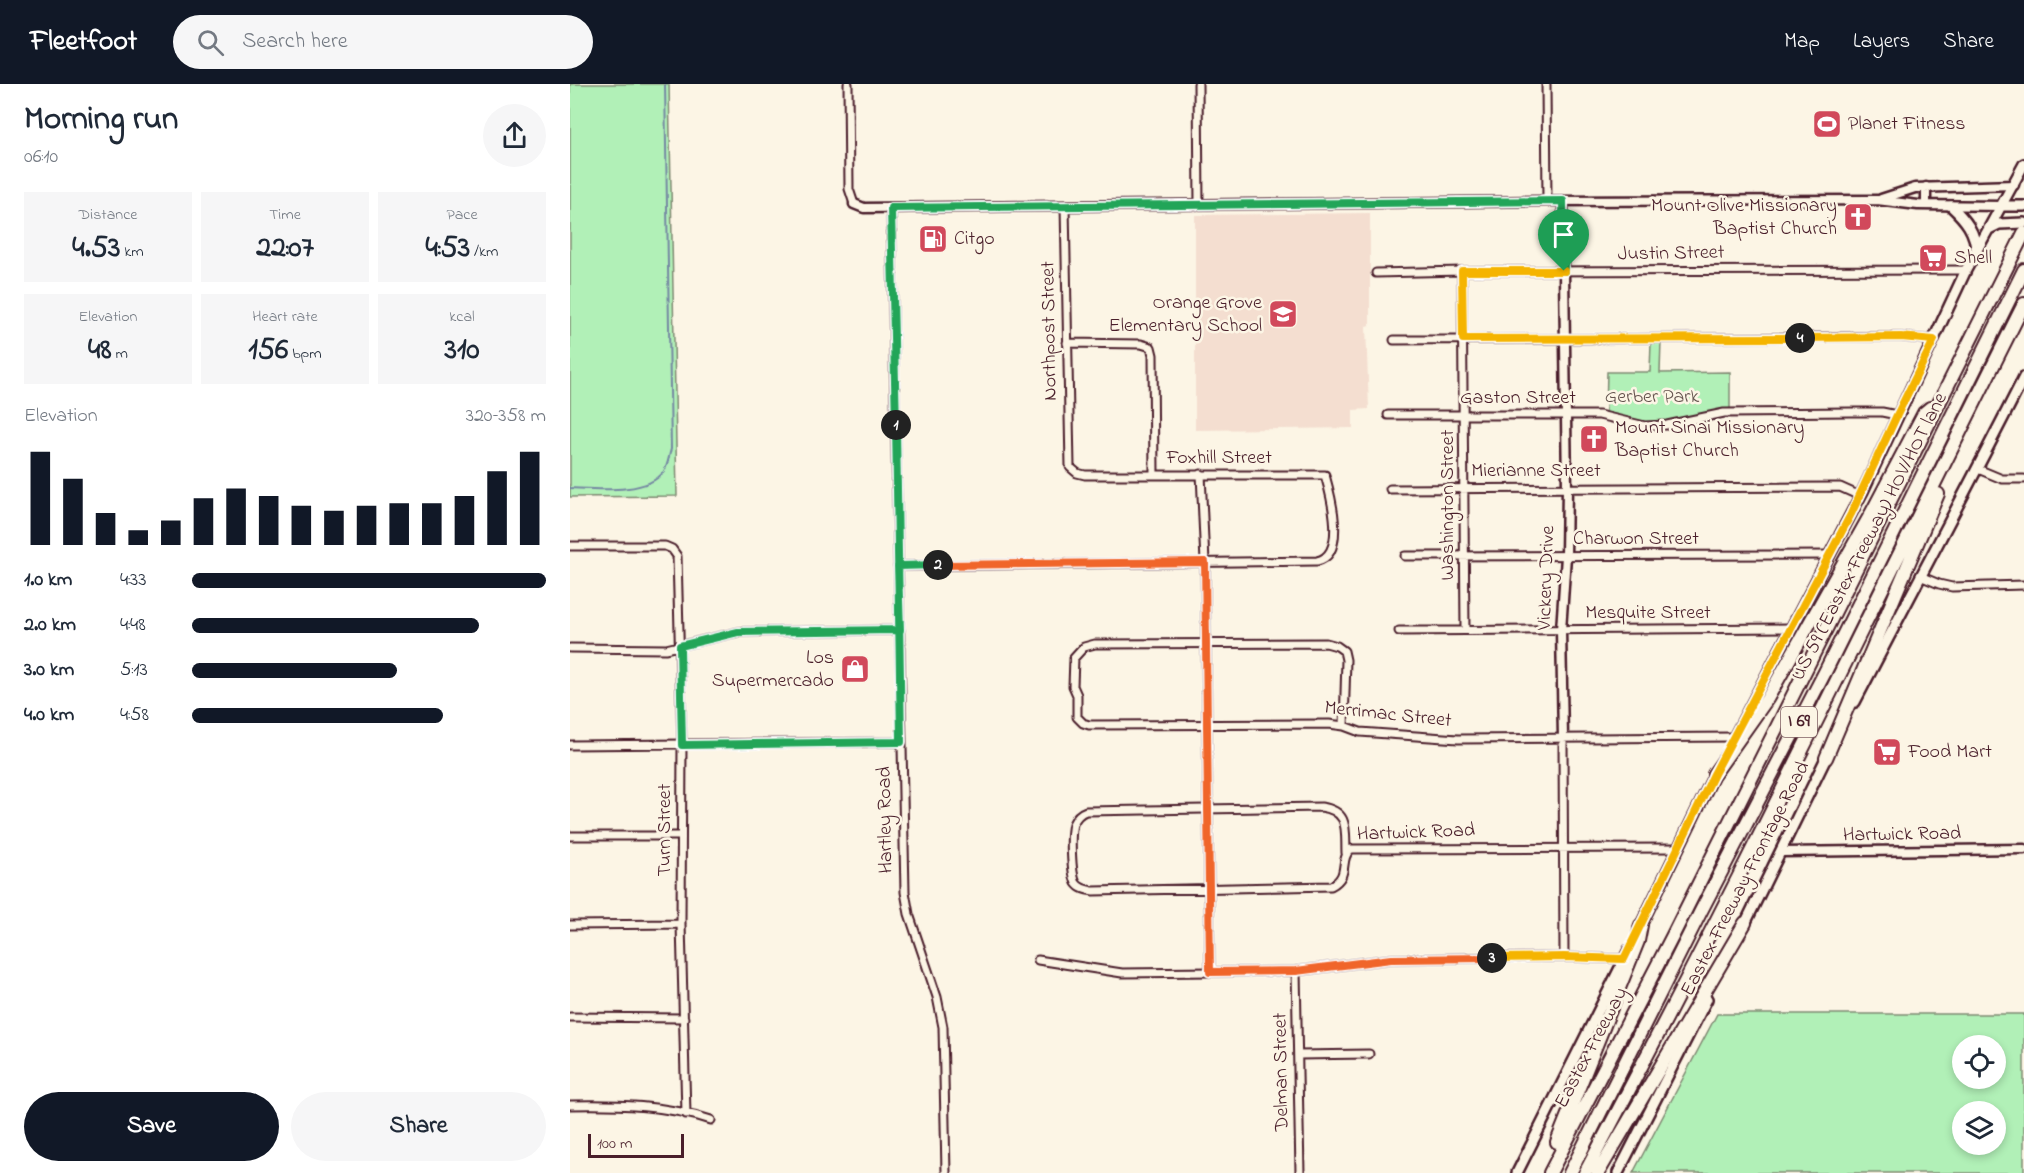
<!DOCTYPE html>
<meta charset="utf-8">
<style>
body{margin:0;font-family:"Indie Flower",sans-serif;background:#f6f6f7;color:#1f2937;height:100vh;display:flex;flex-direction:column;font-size:22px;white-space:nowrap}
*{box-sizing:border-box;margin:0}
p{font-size:20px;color:#747a83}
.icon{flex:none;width:33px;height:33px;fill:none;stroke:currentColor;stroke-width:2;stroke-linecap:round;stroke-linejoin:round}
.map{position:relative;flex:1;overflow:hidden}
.details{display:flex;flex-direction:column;background:#fff;width:570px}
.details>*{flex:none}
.tools{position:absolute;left:1382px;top:951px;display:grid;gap:12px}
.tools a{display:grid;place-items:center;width:54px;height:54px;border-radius:50%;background:#fff;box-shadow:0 3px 9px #0003;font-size:30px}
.scale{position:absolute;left:18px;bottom:15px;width:96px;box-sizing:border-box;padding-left:6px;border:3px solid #4a1f2b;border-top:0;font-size:16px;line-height:21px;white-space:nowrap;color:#4a1f2b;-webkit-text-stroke:4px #fcf5e5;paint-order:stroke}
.pin{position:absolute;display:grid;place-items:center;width:51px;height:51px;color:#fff;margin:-62px -26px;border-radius:50% 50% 50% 0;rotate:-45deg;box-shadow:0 0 6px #0007}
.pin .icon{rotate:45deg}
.km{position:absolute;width:30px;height:30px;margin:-15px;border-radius:50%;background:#222;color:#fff;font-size:16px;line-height:30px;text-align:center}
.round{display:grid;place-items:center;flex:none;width:63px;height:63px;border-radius:32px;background:#f6f6f7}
.headline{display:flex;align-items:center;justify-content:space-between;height:102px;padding:0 24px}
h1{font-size:33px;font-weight:700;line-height:45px}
.metrics{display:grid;grid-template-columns:repeat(3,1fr);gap:9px;height:102px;padding:6px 24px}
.metrics div{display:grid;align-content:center;border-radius:0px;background:#f6f6f7;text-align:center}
.metrics b{font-size:30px;font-weight:700}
.metrics small{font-size:16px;font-weight:400}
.metrics p{font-size:16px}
.chart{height:168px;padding:12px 24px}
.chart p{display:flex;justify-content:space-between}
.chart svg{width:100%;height:108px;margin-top:6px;stroke:#111827;stroke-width:6}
.action{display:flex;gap:12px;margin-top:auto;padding:12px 24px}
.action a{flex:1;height:69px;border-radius:36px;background:#111827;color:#fff;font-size:24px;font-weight:700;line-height:69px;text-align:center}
.action a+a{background:#f6f6f7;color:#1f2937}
ul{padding:0 24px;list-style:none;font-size:20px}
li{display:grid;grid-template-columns:96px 72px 1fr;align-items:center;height:45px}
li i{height:15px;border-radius:8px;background:#111827}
header{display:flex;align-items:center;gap:36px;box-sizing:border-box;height:84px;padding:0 30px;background:#111827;color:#fff}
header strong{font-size:28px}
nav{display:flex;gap:33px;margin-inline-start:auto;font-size:21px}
.search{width:420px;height:54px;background:#f6f6f7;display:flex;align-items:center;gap:15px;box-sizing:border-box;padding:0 21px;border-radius:33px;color:#747a83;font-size:22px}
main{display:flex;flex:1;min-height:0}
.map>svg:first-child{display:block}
.built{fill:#f4ded0}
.green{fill:#b1f0b7;stroke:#7e8871;stroke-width:1.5;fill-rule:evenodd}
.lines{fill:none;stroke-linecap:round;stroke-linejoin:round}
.stream{stroke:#7588a2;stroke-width:2}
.minor-casing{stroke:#4a1f2b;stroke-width:11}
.tertiary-casing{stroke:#4a1f2b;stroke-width:13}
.secondary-casing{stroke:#4a1f2b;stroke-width:14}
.motorway-casing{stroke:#4a1f2b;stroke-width:16}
.minor{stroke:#fcf5e5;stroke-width:7}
.tertiary{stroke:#fcf5e5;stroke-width:8}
.secondary{stroke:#fcf5e5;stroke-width:9}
.motorway{stroke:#fcf5e5;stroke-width:12}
.split-1-casing{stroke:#fff;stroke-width:12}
.split-2-casing{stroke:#fff;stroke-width:12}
.split-3-casing{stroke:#fff;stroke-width:12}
.split-4-casing{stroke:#fff;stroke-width:12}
.split-5-casing{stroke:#fff;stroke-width:12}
.split-1{stroke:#22a559;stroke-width:8}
.split-2{stroke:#22a559;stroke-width:8}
.split-3{stroke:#f0652b;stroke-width:8}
.split-4{stroke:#f5b400;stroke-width:8}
.split-5{stroke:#f5b400;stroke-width:8}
.labels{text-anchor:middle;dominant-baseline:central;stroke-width:5;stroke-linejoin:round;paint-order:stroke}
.shield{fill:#fcf5e5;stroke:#7f5f63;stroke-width:1.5}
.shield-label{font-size:18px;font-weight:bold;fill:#4a1f2b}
.poi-label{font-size:20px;fill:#4a1f2b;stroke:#fcf5e5;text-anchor:start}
.street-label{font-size:20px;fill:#4a1f2b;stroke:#fcf5e5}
.park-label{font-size:20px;fill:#64534e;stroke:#fcf5e5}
</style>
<header>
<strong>Fleetfoot</strong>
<div class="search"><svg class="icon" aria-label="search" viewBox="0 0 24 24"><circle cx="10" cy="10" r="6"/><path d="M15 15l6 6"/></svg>Search here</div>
<nav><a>Map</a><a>Layers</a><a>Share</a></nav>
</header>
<main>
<section class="details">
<div class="headline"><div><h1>Morning run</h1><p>06:10</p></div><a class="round"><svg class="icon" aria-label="share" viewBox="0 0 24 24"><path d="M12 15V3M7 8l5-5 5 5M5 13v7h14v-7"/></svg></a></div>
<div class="metrics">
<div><p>Distance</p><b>4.53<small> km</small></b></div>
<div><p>Time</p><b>22:07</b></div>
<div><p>Pace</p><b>4:53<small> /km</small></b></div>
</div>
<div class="metrics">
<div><p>Elevation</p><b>48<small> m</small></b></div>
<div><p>Heart rate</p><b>156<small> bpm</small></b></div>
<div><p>kcal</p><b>310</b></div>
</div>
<div class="chart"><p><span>Elevation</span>320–358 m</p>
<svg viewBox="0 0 160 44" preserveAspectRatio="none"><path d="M5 44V6M15 44V17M25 44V31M35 44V38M45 44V34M55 44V25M65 44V21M75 44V24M85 44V28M95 44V30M105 44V28M115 44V27M125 44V27M135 44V24M145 44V14M155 44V6"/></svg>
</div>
<ul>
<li><b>1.0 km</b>4:33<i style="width:100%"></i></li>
<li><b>2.0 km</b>4:48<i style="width:81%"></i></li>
<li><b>3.0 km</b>5:13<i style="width:58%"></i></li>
<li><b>4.0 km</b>4:58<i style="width:71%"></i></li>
</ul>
<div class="action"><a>Save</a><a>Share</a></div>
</section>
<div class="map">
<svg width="1454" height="1089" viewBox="0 0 1454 1089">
<rect width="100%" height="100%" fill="#fcf5e5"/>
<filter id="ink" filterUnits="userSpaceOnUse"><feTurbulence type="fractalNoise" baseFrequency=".0167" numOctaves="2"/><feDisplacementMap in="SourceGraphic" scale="12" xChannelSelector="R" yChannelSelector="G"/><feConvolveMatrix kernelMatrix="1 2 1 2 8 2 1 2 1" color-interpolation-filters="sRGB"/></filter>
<g filter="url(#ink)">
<path class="built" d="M800,129V241L796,242L799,325L783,326V344L625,346V131Z"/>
<path class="green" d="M0,0H99L107,412L0,413Z
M1091,257L1090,289L1160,288V325C1139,327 1121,334 1100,337C1078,341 1057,335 1036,328L1037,288H1080L1081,258Z
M1147,930H1454V1089H1063ZM1392,962H1425V994H1392ZM1392,1028H1425V1060H1392Z"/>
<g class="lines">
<path class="stream" d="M0,404C25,405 78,411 94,387C98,381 99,371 101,365L95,0"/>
<g class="minor-casing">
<path id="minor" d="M278,0L279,105L284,120
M628,0L629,121
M976,0L977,117
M321,124L335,808L339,830L367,913L373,943L376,1089
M892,187L895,546
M806,189L892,187L1396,186
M824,256L1280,253H1331L1364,256
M497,259L571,260L581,263L583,271L584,391
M818,331H1029L1075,342L1097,341L1154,329L1281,328H1312L1327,331
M1408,385L1432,395H1454
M631,390L635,478L640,888
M820,405L1270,403L1290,412
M0,462H95L102,465L107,472L112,661L111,840L116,1030
M835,472L1261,471
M328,482L747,477C777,471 761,412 755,391H515L507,389L500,383L495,122
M1350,492L1369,500L1382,503L1454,501
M829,547L1220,544
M0,564L96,565L168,548L330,546
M774,642L776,576L774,567L767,562L756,559L525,560L514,563L504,574L503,602L507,611V633L513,639L519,641L759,640L774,642L790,648L888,655L1165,653
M993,654L994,873
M0,661L331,658
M0,752H111
M776,769C775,746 780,727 751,723L516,727C510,729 506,733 503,740C500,751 501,789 506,799C510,805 517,806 523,807L761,802C781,791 768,777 781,765L1108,764
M0,841L111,840
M468,876L552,889L726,887L821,875L994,873L1054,875
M726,887L730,1089
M0,933L114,934
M728,971L799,970
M0,1021C46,1020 97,1021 141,1036"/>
</g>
<g class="tertiary-casing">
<path id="tertiary" d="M1356,103V121
M1311,115L1345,104L1444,101
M284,120L294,124L977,117L1307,116L1348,121L1432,122
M993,654L991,546L996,472L997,404L993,117
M1211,768L1454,765"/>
</g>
<g class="secondary-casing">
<path id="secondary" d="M1381,122C1395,135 1406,148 1406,168
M1432,122H1454
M1419,145L1429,140L1454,139
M1285,618C1341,510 1399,402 1454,293
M1165,652L1293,407L1396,186L1454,80
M1173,844L1258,670
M1069,845L1147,685
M947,1089L1059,866
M1048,1089L1137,915"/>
</g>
<g class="motorway-casing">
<path id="motorway" d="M1256,674L1368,410
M1144,690L1197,615L1301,430L1354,329L1360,324
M987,1058L1068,857L1071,841
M980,1089L1102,853L1454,149
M1000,1089L1131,827L1255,588L1454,186
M1015,1089C1168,803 1308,510 1454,220
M1028,1089L1175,839"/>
</g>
<use href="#minor" class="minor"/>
<use href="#tertiary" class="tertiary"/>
<use href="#secondary" class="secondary"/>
<use href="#motorway" class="motorway"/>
</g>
</g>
<g class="lines" filter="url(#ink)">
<g class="split-1-casing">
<path id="split-1" d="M326,341L321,124L993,117L994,187"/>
</g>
<g class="split-2-casing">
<path id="split-2" d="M326,341C327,447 330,552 331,658L112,661L110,562L168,548L330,546L328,482L368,481"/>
</g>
<g class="split-3-casing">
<path id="split-3" d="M368,481L635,478L640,888L726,887L821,875L922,874"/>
</g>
<g class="split-4-casing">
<path id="split-4" d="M922,874L994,873L1054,875L1144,690L1281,430L1327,331L1364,256L1331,253L1230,254"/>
</g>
<g class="split-5-casing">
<path id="split-5" d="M994,187H892L893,255L1230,254"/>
</g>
<use href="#split-1" class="split-1"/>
<use href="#split-2" class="split-2"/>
<use href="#split-3" class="split-3"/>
<use href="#split-4" class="split-4"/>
<use href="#split-5" class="split-5"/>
</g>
<defs>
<g id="stadium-square" transform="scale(1.5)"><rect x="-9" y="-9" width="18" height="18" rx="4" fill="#d1495b" stroke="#fcf5e5"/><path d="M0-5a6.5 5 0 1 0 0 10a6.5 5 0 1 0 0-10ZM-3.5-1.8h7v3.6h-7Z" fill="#fff"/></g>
<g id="church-square" transform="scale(1.5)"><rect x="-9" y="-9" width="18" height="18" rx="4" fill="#d1495b" stroke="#fcf5e5"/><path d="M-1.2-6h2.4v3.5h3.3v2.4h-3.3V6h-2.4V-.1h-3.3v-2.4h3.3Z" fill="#fff"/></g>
<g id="fuel-square" transform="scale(1.5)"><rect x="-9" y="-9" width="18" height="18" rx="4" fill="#d1495b" stroke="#fcf5e5"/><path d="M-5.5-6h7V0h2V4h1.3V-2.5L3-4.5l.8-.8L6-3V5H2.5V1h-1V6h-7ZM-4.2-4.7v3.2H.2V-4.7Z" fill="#fff"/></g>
<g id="supermarket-square" transform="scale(1.5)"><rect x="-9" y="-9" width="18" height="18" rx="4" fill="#d1495b" stroke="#fcf5e5"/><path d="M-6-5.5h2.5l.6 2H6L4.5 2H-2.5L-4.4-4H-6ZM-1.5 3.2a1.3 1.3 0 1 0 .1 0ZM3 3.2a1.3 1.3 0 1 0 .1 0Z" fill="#fff"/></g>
<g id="school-square" transform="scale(1.5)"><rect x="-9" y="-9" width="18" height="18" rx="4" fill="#d1495b" stroke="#fcf5e5"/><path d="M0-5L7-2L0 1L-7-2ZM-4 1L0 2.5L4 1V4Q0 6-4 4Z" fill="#fff"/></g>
<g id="shop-square" transform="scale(1.5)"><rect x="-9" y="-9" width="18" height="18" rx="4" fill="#d1495b" stroke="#fcf5e5"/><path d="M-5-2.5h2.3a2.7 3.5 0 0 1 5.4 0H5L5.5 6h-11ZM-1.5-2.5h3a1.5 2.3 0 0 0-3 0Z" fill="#fff"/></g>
</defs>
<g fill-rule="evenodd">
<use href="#stadium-square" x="1257" y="40"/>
<use href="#church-square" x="1288" y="133"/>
<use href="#fuel-square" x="363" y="155"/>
<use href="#supermarket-square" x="1363" y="174"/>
<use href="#school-square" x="713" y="230"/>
<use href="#church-square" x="1024" y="355"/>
<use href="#shop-square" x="285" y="585"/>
<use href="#supermarket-square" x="1317" y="668"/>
</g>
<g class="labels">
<rect class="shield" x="1211" y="623" width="36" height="30" rx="4.5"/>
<g class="shield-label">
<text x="1229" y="638">I 69</text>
</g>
<g class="poi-label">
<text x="1278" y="40">Planet Fitness</text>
<text x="1267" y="122" text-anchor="end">Mount Olive Missionary<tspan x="1267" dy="23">Baptist Church</tspan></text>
<text x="384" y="155">Citgo</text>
<text x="1384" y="174">Shell</text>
<text x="692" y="219" text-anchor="end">Orange Grove<tspan x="692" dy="23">Elementary School</tspan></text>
<text x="1045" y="344">Mount Sinai Missionary<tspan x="1045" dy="23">Baptist Church</tspan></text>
<text x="264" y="574" text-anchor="end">Los<tspan x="264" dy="23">Supermercado</tspan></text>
<text x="1338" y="668">Food Mart</text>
</g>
<g class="street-label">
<text transform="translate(1101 170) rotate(-1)">Justin Street</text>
<text transform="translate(480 247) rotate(-91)">Northpost Street</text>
<text x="948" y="314">Gaston Street</text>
<text x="649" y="374">Foxhill Street</text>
<text x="966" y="387">Mierianne Street</text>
<text transform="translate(878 421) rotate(-90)">Washington Street</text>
<text transform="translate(1300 453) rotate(-63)">US 59 (Eastex Freeway) HOV/HOT lane</text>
<text x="1066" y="455">Charwon Street</text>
<text transform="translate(977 494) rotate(-88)">Vickery Drive</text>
<text x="1078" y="529">Mesquite Street</text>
<text transform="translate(818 631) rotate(6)">Merrimac Street</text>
<text transform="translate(316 736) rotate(-91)">Hartley Road</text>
<text transform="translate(95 746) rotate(-90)">Turn Street</text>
<text transform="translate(846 749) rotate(-2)">Hartwick Road</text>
<text transform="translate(1332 751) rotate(-1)">Hartwick Road</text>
<text transform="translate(1176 795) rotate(-63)">Eastex Freeway Frontage Road</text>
<text transform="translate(1022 964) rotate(-62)">Eastex Freeway</text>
<text transform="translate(712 988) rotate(-91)">Delman Street</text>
</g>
<g class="park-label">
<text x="1082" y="313">Gerber Park</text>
</g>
</g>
</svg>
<div class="tools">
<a><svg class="icon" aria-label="locate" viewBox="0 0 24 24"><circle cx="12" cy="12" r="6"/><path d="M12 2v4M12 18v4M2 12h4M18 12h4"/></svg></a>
<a><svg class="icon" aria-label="layers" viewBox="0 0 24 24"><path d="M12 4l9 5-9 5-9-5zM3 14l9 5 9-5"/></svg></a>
</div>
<div class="scale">100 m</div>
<div class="pin" style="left:994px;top:187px;background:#1e9e55"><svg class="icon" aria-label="arrive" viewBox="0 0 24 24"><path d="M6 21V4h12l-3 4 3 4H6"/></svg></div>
<b class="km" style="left:326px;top:341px">1</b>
<b class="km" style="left:368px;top:481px">2</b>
<b class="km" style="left:922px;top:874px">3</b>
<b class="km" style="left:1230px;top:254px">4</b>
</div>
</main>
